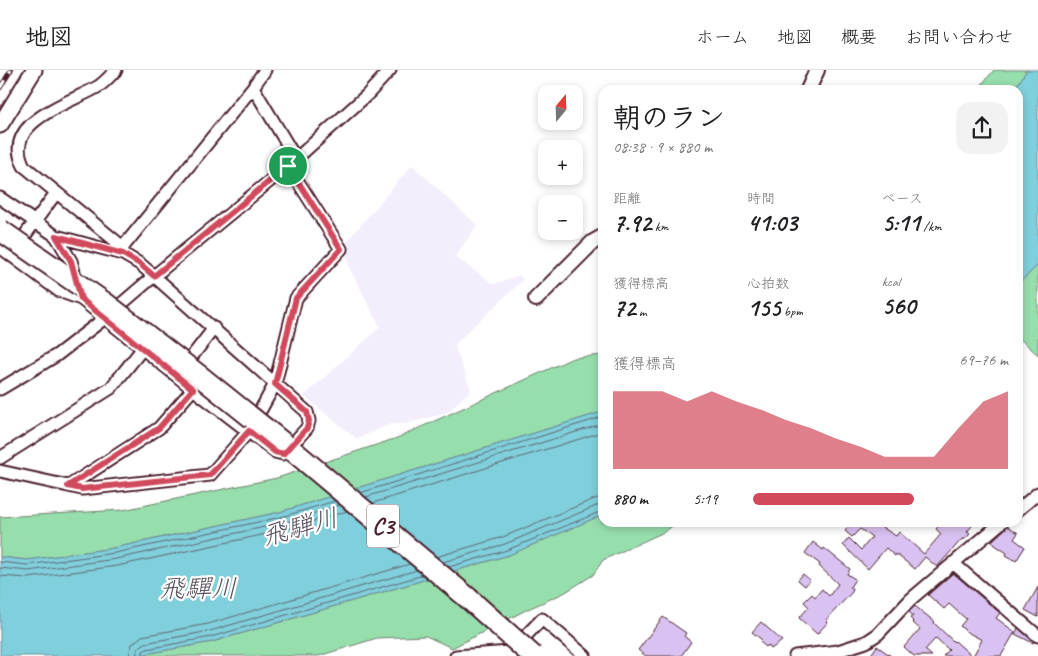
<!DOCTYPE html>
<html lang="ja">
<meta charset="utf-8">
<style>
body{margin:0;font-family:Caveat,"Klee One",sans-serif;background:#f2f2f2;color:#202124;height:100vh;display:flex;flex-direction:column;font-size:19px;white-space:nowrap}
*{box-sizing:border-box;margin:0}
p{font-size:16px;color:#757577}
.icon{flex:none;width:28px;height:28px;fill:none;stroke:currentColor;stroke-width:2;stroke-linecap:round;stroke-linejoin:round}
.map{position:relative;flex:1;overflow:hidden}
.side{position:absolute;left:598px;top:15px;width:425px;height:442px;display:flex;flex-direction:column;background:#fff;border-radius:15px;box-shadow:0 2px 8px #0003}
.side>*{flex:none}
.needle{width:32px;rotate:19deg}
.buttons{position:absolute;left:538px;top:15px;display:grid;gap:10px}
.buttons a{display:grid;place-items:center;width:45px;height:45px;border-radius:10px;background:#fff;box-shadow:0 2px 8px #0003;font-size:25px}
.pin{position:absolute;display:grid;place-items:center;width:42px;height:42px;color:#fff;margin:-21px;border:2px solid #fff;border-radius:50%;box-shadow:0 1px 5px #0007}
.round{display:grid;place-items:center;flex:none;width:52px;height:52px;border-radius:15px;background:#f2f2f2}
.headline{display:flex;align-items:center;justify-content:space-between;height:85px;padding:0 15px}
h1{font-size:28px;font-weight:700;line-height:38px}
.metrics{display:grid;grid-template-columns:repeat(3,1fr);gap:8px;height:85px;padding:5px 15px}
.metrics div{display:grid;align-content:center}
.metrics b{font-size:25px;font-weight:700}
.metrics small{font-size:14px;font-weight:400}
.metrics p{font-size:14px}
.chart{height:140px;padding:10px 15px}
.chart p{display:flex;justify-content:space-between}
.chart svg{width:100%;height:90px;margin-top:5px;fill:#d1495b;opacity:.7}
ul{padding:0 15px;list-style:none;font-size:16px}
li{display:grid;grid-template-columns:80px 60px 1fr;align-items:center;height:38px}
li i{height:12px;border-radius:6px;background:#d1495b}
header{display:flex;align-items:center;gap:30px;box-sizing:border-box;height:70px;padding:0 25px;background:#fff;border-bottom:1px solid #e0e0e0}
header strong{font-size:24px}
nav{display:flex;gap:28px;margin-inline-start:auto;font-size:18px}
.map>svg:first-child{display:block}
.built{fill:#f4edfb}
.green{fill:#97dead;stroke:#707e6c}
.water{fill:#80cfdc;stroke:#6a8995}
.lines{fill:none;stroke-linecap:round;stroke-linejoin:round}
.shore{stroke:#606572;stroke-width:1}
.building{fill:#d9c2f1;stroke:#4a1f2b}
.minor-casing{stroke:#4a1f2b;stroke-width:15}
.tertiary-casing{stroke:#4a1f2b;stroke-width:18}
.secondary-casing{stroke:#4a1f2b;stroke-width:19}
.motorway-casing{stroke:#4a1f2b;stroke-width:24}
.minor{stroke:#fff;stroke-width:11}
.tertiary{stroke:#fff;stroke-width:14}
.secondary{stroke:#fff;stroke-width:15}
.motorway{stroke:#fff;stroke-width:20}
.rail-casing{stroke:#4a1f2b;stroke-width:5}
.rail{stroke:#fff;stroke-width:3;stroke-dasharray:9;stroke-linecap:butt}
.motorway-bridge-casing{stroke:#4a1f2b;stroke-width:24;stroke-linecap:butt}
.motorway-bridge{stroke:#fff;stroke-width:20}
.route-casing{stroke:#fff;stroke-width:10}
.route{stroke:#d1495b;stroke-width:6}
.labels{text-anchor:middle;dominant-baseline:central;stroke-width:4.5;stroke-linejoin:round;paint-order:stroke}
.shield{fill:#fff;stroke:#80626b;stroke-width:1}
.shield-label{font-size:24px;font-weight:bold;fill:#4a1f2b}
.water-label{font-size:26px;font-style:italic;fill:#5a5460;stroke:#fff}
</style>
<header>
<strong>地図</strong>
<nav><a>ホーム</a><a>地図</a><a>概要</a><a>お問い合わせ</a></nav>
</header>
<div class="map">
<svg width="1038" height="586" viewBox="0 0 1038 586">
<rect width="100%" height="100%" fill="#fff"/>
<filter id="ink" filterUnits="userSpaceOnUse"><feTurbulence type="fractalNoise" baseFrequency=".02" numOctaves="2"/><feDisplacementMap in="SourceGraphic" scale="10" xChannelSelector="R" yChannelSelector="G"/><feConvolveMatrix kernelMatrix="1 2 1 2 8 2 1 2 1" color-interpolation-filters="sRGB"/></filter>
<g filter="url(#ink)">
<path class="built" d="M412,95L477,155L455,187L494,214L520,205L523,210L454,275L471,320L448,342L406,354H390L357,369L304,326L380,257L350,199L344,175Z"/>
<path class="green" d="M994,0H1027L1014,20H977Z
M1038,195V285L1018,267V214Z
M602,285V342L280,442L114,478L27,490L0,487V447L123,440L277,408L397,368L573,288Z
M602,445V452L677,453L664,462L603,490L593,505L564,523L528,539L452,578L426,566L377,568L319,586H134L212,572L509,485Z"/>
<path class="water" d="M1027,0H1038V195L1018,214V20H1014Z
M602,342V445L509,485L212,572L134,586H0V487L27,490L114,478L280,442Z"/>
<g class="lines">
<path class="shore" d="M360,423L602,347
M366,427L602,354
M373,433L602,362
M436,487L503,467L594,429L602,427
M0,492L27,495L115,483L281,447L335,431
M443,492L505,474L596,436L602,435
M449,497L507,480L602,441
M0,498L28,501L116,489L283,453L340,435
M0,506L28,508L117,496L285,460L347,441
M129,586L132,574L142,566L208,554L410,494
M136,586L138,578L145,573L210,561L417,500
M143,586V581L147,579L211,567L423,505"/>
</g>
<path class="building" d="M851,452H883L880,456L896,466L899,462L924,484L941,464L936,459L942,452H975L967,462L970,464L964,470L963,468L937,497L925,487L915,499L896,484L895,486L886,478L868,499L843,475L849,468L861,480L872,467L860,459L852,467L845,461L852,453Z
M1008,456L1018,463L1014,469L1025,477L1016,491L1006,485L1007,483L995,475L992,471Z
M813,472L823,480L824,478L850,499L847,504L855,509L850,517L853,519L852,522L826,550L828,552L817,564L799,548L809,537L804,532L812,524L815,527L822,519L829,526L838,514L819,496L820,494L805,483Z
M953,503L1000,543L996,548L1015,562L1001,586H973L982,570L967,562L960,556L966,549L949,534L944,539L928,525Z
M803,504L810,510L805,516L798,510Z
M1038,517V547L1025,540Z
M915,536L935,552L934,553L954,572L955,571L972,586H943L949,580L936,568L925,580L932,586H914L904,577L920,559L912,552L913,551L910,548L913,546L909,542Z
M663,547L686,563L684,566L691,572L681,586H646L638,580Z
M761,552L782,571L771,579L768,575L766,577L760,572L762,570L752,562Z
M1018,558L1034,572L1033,573L1015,564Z
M877,576L891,586H870Z"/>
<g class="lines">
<g class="minor-casing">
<path id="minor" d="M116,0C111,5 105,12 99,16C72,33 0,51 24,96L123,177V184
M253,17L296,89
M0,128L56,166L123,184L140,194L154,206L105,248L57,285L0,319
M56,166L71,191L77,213
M17,176L56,123
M0,177L59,221L81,229L193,319L275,382L283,384L307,358L309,351L307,342L154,206L288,96L367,25L390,0
M123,177L253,17L265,0
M183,298L214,258
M0,388L111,318L143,278
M0,401L82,419L210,405L249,361L275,314L296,228L341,179L288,96
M69,416L159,358L193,319
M1018,440L1038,423
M953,493L1038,566
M456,586L510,582
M515,586L510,582L542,549L585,586
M795,586L838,581L866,572L878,564L911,529L1002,452"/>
</g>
<g class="tertiary-casing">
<path id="tertiary" d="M808,20L817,0
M536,229L593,172L602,167"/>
</g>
<g class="secondary-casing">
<path id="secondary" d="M0,55L34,0"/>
</g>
<g class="motorway-casing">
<path id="motorway" d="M297,384L468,528"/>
</g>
<use href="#minor" class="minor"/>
<use href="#tertiary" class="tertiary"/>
<use href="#secondary" class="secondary"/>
<use href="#motorway" class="motorway"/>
<g class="rail-casing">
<path id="rail" d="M0,18L11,0"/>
</g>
<use href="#rail" class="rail"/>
<g class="motorway-bridge-casing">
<path id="motorway-bridge" d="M0,160L105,233L201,307L297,384
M468,528L533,586"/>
</g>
<use href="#motorway-bridge" class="motorway-bridge"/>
</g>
</g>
<g class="lines" filter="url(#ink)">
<g class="route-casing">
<path id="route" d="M288,96L341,179L296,228L275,314L307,342L309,351L307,358L284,384L275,382L249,361L210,405L82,419L68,416L159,358L193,319L81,229L71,191L56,166L123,184L140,194L154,206Z"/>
</g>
<use href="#route" class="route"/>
</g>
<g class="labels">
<rect class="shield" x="367" y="434.5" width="32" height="43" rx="4"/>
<g class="shield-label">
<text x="383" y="456">C3</text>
</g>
<g class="water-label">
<text transform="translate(300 457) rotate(-15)">飛騨川</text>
<text x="198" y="518">飛驒川</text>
</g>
</g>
</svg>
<div class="buttons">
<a><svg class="needle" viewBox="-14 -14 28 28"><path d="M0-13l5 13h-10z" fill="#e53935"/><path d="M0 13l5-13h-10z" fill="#757577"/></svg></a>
<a>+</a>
<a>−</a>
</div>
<div class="pin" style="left:288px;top:96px;background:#1e9e55"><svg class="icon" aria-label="arrive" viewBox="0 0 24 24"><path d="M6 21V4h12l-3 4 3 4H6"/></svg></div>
<section class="side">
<div class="headline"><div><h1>朝のラン</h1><p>08:38 · 9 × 880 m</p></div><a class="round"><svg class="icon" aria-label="share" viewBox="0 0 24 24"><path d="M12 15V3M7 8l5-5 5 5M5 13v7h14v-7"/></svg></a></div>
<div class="metrics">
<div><p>距離</p><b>7.92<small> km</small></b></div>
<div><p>時間</p><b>41:03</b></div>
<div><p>ペース</p><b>5:11<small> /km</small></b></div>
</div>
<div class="metrics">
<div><p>獲得標高</p><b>72<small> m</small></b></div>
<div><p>心拍数</p><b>155<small> bpm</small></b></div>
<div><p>kcal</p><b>560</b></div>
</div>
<div class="chart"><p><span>獲得標高</span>69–76 m</p>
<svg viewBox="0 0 160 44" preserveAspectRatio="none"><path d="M0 44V6L10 6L20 6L30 11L40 6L50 11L60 15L70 20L80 24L90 29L100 33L110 38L120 38L130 38L140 24L150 11L160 6V44z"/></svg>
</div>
<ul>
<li><b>880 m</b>5:19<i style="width:63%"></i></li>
</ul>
</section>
</div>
